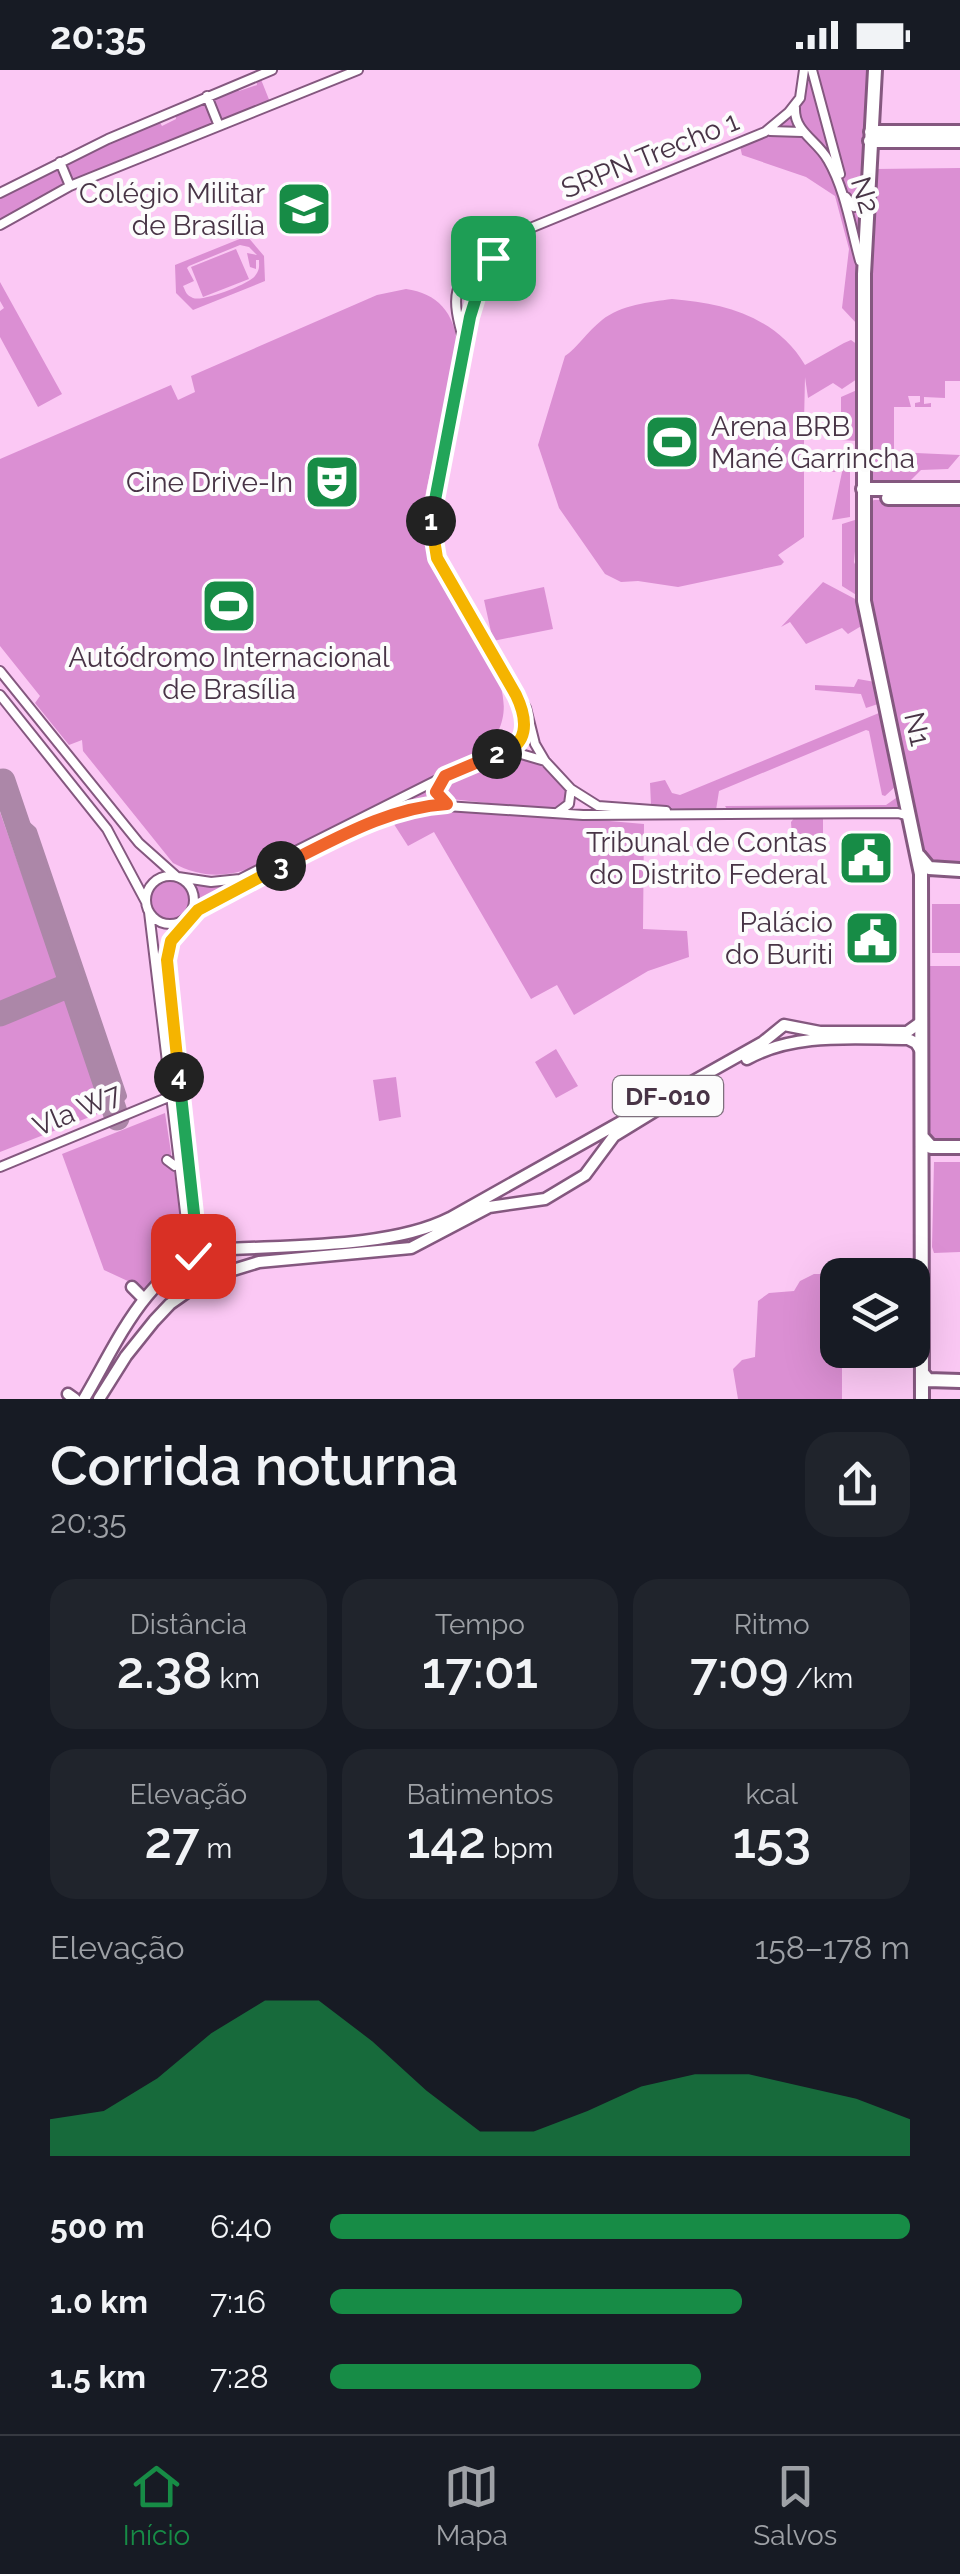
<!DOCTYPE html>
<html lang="pt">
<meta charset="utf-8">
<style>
body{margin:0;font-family:Raleway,sans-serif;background:#20242c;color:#f1f3f6;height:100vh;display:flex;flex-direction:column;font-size:38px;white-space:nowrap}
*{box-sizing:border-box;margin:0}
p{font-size:32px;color:#9ea1a6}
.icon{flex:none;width:55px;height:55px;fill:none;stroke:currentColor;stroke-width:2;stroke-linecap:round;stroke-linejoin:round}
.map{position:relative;height:1329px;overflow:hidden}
.sheet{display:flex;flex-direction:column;background:#171b24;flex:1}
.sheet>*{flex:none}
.buttons{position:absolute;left:820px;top:1188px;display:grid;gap:20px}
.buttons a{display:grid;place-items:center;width:110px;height:110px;border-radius:20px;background:#171b24;box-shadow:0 10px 40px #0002;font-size:50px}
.pin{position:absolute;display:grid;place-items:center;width:85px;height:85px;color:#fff;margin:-42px;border-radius:20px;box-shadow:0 5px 15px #0006}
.km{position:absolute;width:50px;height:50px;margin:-25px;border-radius:50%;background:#222;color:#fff;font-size:28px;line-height:50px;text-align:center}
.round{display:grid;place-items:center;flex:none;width:105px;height:105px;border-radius:30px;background:#20242c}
.summary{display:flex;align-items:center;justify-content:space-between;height:170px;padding:0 50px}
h1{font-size:55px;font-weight:600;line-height:75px}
.figures{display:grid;grid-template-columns:repeat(3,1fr);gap:15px;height:170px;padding:10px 50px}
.figures div{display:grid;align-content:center;border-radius:25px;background:#20242c;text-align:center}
.figures b{font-size:50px;font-weight:600}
.figures small{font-size:28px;font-weight:400}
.figures p{font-size:28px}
.chart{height:280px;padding:20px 50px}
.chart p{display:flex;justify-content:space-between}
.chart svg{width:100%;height:180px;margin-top:10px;fill:#178c46;opacity:.7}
ul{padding:0 50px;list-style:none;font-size:32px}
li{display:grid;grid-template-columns:160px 120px 1fr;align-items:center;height:75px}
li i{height:25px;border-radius:12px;background:#178c46}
.status{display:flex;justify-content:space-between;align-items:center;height:70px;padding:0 50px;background:#171b24;direction:ltr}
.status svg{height:28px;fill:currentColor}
.tabs{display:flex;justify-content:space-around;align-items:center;height:140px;border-top:2px solid #363941;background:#171b24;font-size:28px;color:#9ea1a6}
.tabs a{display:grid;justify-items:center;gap:5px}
.tabs .selected{color:#178c46}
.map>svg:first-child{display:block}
.green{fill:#db8fd3;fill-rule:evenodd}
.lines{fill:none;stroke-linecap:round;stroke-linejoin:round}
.taxiway{stroke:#ac87a8;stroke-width:10}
.runway{stroke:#ac87a8;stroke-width:25}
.secondary-casing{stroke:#84587f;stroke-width:12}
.primary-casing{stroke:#84587f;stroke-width:15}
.highway-casing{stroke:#84587f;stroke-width:18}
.secondary{stroke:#fff;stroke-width:8}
.primary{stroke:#fff;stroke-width:10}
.highway{stroke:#fff;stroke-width:12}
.split-1-casing{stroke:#fff;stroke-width:20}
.split-2-casing{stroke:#fff;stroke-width:20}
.split-3-casing{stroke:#fff;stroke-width:20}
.split-4-casing{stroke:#fff;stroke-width:20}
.split-5-casing{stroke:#fff;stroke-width:20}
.split-1{stroke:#22a559;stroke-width:12}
.split-2{stroke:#f5b400;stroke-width:12}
.split-3{stroke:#f0652b;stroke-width:12}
.split-4{stroke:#f5b400;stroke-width:12}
.split-5{stroke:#22a559;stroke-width:12}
.labels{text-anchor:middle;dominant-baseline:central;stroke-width:8;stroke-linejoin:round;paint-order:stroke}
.shield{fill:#fcfcfc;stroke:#7e707d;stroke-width:2.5}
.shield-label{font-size:25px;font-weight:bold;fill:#483446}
.street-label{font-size:28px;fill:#483446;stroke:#fcfcfc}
.poi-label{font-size:28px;fill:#483446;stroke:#fcfcfc;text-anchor:end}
</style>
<div class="status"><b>20:35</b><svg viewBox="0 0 49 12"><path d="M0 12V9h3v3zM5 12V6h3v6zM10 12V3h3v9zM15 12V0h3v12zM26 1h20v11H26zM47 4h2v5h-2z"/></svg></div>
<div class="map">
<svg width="960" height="1329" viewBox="0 0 960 1329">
<rect width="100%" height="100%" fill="#fbc8f4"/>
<path class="green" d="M807,0H867L857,254L842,238L849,179L835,126L806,107L742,85L740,76L772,65L794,40Z
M260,7L270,32L219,51L212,28L237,17L239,21L257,15L256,9Z
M205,30L213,55L73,113L64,98L67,92L159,51L162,56L176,49L175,43Z
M56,98L59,99L64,116L0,152V126Z
M960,98V311H945V328L924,327V334L931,333V337H915V333L920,332V326H908L911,337H894V382L960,385L948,399L921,400L905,416L870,414L868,254L875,99Z
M247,166L264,186L265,211L193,240L176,223L175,195ZM240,175L249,177L257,185L247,183L250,197L256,199V190H259C259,197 260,199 255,206C249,214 203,232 193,228C186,225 186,222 183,216L194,211L187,198L189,196Z
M236,179L249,209L203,227L191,197Z
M0,212L62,324L38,337L0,267V241L4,238L0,231Z
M406,219C437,223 455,243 457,275C450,312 442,349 434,387C428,412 421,436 424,462C433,531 556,624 478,685L256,796C227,808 201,808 173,793L83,681L82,670L69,675L35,633L40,626L0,576V389L171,315L178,330L195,322L191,306L377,225Z
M672,229C724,233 777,247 805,295L844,273L851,270L858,275L857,309L842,319L833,313L808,328L805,307L804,353L808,352L810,357L804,359V467L778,485L784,492L781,495L678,517L638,511L621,512L605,504L559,438L538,375L565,286C577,278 587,262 602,250C621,235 649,232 672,229Z
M857,320V371L841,370V327Z
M842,379L850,380V447L832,450L842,402H820L818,387L837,388Z
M874,430H960V796L925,793L919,767L870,534V432Z
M858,449L854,492L858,501V526L842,516V454Z
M823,512L857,530L863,555L848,564L842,558L806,574L790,552L781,557Z
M544,517L553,559L493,571L484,530Z
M858,609L875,612L878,634L866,638L861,624L815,620V615L854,617Z
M879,643L896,716L885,726L882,725L869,661L866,660L719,721L716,740L655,738L651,735L650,713L665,710L672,723L680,725Z
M514,685C536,691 568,707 567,733L559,741L442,728L439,716L444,711L482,690Z
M433,714L439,732C359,743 287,790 216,825L195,839L196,824L189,812L221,815Z
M896,728L900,736L897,739H727L725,736L886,735Z
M446,737L644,754L643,859L687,861L689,887L648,901L574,945L557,915L531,929L434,762L408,776L390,748L419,739Z
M0,742L105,1041L0,1082Z
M795,747H823V770L792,768L791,752Z
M148 830a22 22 0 1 1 44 0a22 22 0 1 1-44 0Z
M932,834H960V883H932Z
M927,896H960V1074L927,1071Z
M556,979L578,1016L556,1028L535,992Z
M396,1007L401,1047L379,1051L373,1010Z
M165,1043L183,1161C181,1190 166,1201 145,1219L104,1200L62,1084Z
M934,1092H960V1182L934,1183L932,1177Z
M814,1204H826L838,1280L842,1283V1329H738L733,1299L742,1290L755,1287L758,1231L769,1223L794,1221L800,1211Z"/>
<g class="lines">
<path class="taxiway" d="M15,746L32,761L122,1026L113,1036
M23,770L27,763L33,765
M54,862L59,863
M73,916L77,917"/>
<path class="runway" d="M3,711L117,1048
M0,944L72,914"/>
<g class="secondary-casing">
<path id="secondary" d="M812,0L840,104
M207,26L219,56
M800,28L804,0
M795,38C794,62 817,70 828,90C845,119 851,158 860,191
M770,61L802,62
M60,92L70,116
M0,123L108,69L272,0
M846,127L854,137L867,127
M0,155L70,116L358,0
M464,272C451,226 450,211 492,184
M0,601L139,773L176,806
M0,625L107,759L146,832
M507,681C521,672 529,661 524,643
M545,691L535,674L526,638L437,488L430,448L432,432L474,230L493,188L523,161L765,62L789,42L800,28
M442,710L436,722L447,734
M557,743L569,734L571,719
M146 830a24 24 0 1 1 48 0a24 24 0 1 1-48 0Z
M178,807L211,812L240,809L471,693L505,682L521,684L545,691L571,719L598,736L666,741
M149,842L188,1167L185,1185L177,1196
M190,844L363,755L431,735L583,745L898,743L909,746
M181,852L173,865L167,890L195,1162L202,1174L214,1180
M167,1090L175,1096L181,1093
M0,1097L176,1024"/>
</g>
<g class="primary-casing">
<path id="primary" d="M747,989C795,962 854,969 908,969L916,973L921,981
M132,1217L144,1229
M68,1324L75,1329
M84,1329C117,1274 146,1198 214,1180C284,1175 389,1179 450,1148L763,972L784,955L820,962H907L921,952
M99,1329L126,1286L154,1251L170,1234L207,1208L259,1192L411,1178L489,1137L545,1129L585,1105L614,1066L663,1036"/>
</g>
<g class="highway-casing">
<path id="highway" d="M875,0L864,204V531L921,804L922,1329
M871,62H960
M870,71H960
M863,419H960
M888,428H960
M919,786L929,798L960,800
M922,1067L931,1077H960
M922,1303L928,1310L960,1311"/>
</g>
<use href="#secondary" class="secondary"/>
<use href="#primary" class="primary"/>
<use href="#highway" class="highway"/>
</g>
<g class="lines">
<g class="split-1-casing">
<path id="split-1" d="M431,451L470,247L482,208L493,188"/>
</g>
<g class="split-2-casing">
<path id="split-2" d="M431,451L437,488L516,625C528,650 530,677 497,684"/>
</g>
<g class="split-3-casing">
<path id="split-3" d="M281,796C334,770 386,738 447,734L436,722L445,706L497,684"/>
</g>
<g class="split-4-casing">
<path id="split-4" d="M179,1007L167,890L171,871L198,840L281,796"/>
</g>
<g class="split-5-casing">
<path id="split-5" d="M179,1007L196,1162L202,1174L214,1180L193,1186"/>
</g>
<use href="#split-1" class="split-1"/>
<use href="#split-2" class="split-2"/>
<use href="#split-3" class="split-3"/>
<use href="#split-4" class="split-4"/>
<use href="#split-5" class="split-5"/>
</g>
<defs>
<g id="school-square" transform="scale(2.875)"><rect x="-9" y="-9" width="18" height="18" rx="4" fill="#178c46" stroke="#fcfcfc"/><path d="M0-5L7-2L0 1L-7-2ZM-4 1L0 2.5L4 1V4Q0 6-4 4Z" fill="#fff"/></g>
<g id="stadium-square" transform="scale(2.875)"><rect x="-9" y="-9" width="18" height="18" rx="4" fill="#178c46" stroke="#fcfcfc"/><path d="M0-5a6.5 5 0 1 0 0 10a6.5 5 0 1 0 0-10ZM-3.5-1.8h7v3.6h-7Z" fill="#fff"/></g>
<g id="theatre-square" transform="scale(2.875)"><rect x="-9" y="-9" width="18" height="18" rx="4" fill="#178c46" stroke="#fcfcfc"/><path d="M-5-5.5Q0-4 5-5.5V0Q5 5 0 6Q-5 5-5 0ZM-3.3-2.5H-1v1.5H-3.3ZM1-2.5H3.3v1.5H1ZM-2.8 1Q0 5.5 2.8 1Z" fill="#fff"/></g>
<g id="civic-square" transform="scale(2.875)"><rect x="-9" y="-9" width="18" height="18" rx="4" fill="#178c46" stroke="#fcfcfc"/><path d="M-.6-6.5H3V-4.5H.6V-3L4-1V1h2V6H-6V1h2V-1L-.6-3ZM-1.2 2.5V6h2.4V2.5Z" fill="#fff"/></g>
</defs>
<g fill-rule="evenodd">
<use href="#school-square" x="304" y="139"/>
<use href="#stadium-square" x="672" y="372"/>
<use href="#theatre-square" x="332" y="412"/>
<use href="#stadium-square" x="229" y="536"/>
<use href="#civic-square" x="866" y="788"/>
<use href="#civic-square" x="872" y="868"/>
</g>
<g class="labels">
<rect class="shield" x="613" y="1006" width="110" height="40" rx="8"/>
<g class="shield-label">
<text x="668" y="1026">DF-010</text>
</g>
<g class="street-label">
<text transform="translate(650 85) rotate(-22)">SRPN Trecho 1</text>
<text transform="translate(865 125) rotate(73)">N2</text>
<text transform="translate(917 659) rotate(77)">N1</text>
<text transform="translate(77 1040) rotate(-23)">Vla W7</text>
</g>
<g class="poi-label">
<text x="265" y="123">Colégio Militar<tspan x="265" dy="32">de Brasília</tspan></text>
<text x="711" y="356" text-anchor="start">Arena BRB<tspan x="711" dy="32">Mané Garrincha</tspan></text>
<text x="293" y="412">Cine Drive-In</text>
<text x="229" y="587" text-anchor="middle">Autódromo Internacional<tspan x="229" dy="32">de Brasília</tspan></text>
<text x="827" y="772">Tribunal de Contas<tspan x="827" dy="32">do Distrito Federal</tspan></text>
<text x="833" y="852">Palácio<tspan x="833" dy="32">do Buriti</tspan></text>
</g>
</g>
</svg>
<div class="buttons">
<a><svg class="icon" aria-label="layers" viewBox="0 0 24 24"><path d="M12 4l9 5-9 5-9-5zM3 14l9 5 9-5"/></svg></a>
</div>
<div class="pin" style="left:493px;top:188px;background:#1e9e55"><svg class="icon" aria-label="arrive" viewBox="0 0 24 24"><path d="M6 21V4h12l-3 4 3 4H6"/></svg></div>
<div class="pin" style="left:193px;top:1186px;background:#d93025"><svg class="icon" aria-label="check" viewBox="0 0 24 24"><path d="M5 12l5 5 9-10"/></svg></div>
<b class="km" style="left:431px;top:451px">1</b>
<b class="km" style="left:497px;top:684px">2</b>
<b class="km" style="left:281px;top:796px">3</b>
<b class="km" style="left:179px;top:1007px">4</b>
</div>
<section class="sheet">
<div class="summary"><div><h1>Corrida noturna</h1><p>20:35</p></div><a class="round"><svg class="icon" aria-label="share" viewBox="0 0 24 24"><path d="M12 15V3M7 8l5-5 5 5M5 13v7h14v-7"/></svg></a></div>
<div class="figures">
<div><p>Distância</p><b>2.38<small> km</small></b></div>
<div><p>Tempo</p><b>17:01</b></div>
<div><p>Ritmo</p><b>7:09<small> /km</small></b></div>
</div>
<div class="figures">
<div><p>Elevação</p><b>27<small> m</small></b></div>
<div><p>Batimentos</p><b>142<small> bpm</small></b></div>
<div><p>kcal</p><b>153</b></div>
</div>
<div class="chart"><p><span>Elevação</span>158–178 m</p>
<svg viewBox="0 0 160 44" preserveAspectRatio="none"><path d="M0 44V35L10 33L20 25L30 14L40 6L50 6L60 16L70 28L80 38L90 38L100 33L110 27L120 24L130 24L140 27L150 30L160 35V44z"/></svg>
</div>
<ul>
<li><b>500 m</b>6:40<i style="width:100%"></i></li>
<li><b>1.0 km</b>7:16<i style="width:71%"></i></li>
<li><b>1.5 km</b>7:28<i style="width:64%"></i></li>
</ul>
</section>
<nav class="tabs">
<a class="selected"><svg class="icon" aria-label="home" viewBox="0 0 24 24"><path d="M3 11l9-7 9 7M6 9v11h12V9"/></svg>Início</a>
<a><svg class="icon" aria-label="map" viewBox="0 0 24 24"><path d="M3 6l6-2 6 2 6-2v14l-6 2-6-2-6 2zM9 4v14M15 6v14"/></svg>Mapa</a>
<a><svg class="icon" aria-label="saved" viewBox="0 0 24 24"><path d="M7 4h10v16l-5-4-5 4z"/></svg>Salvos</a>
</nav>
